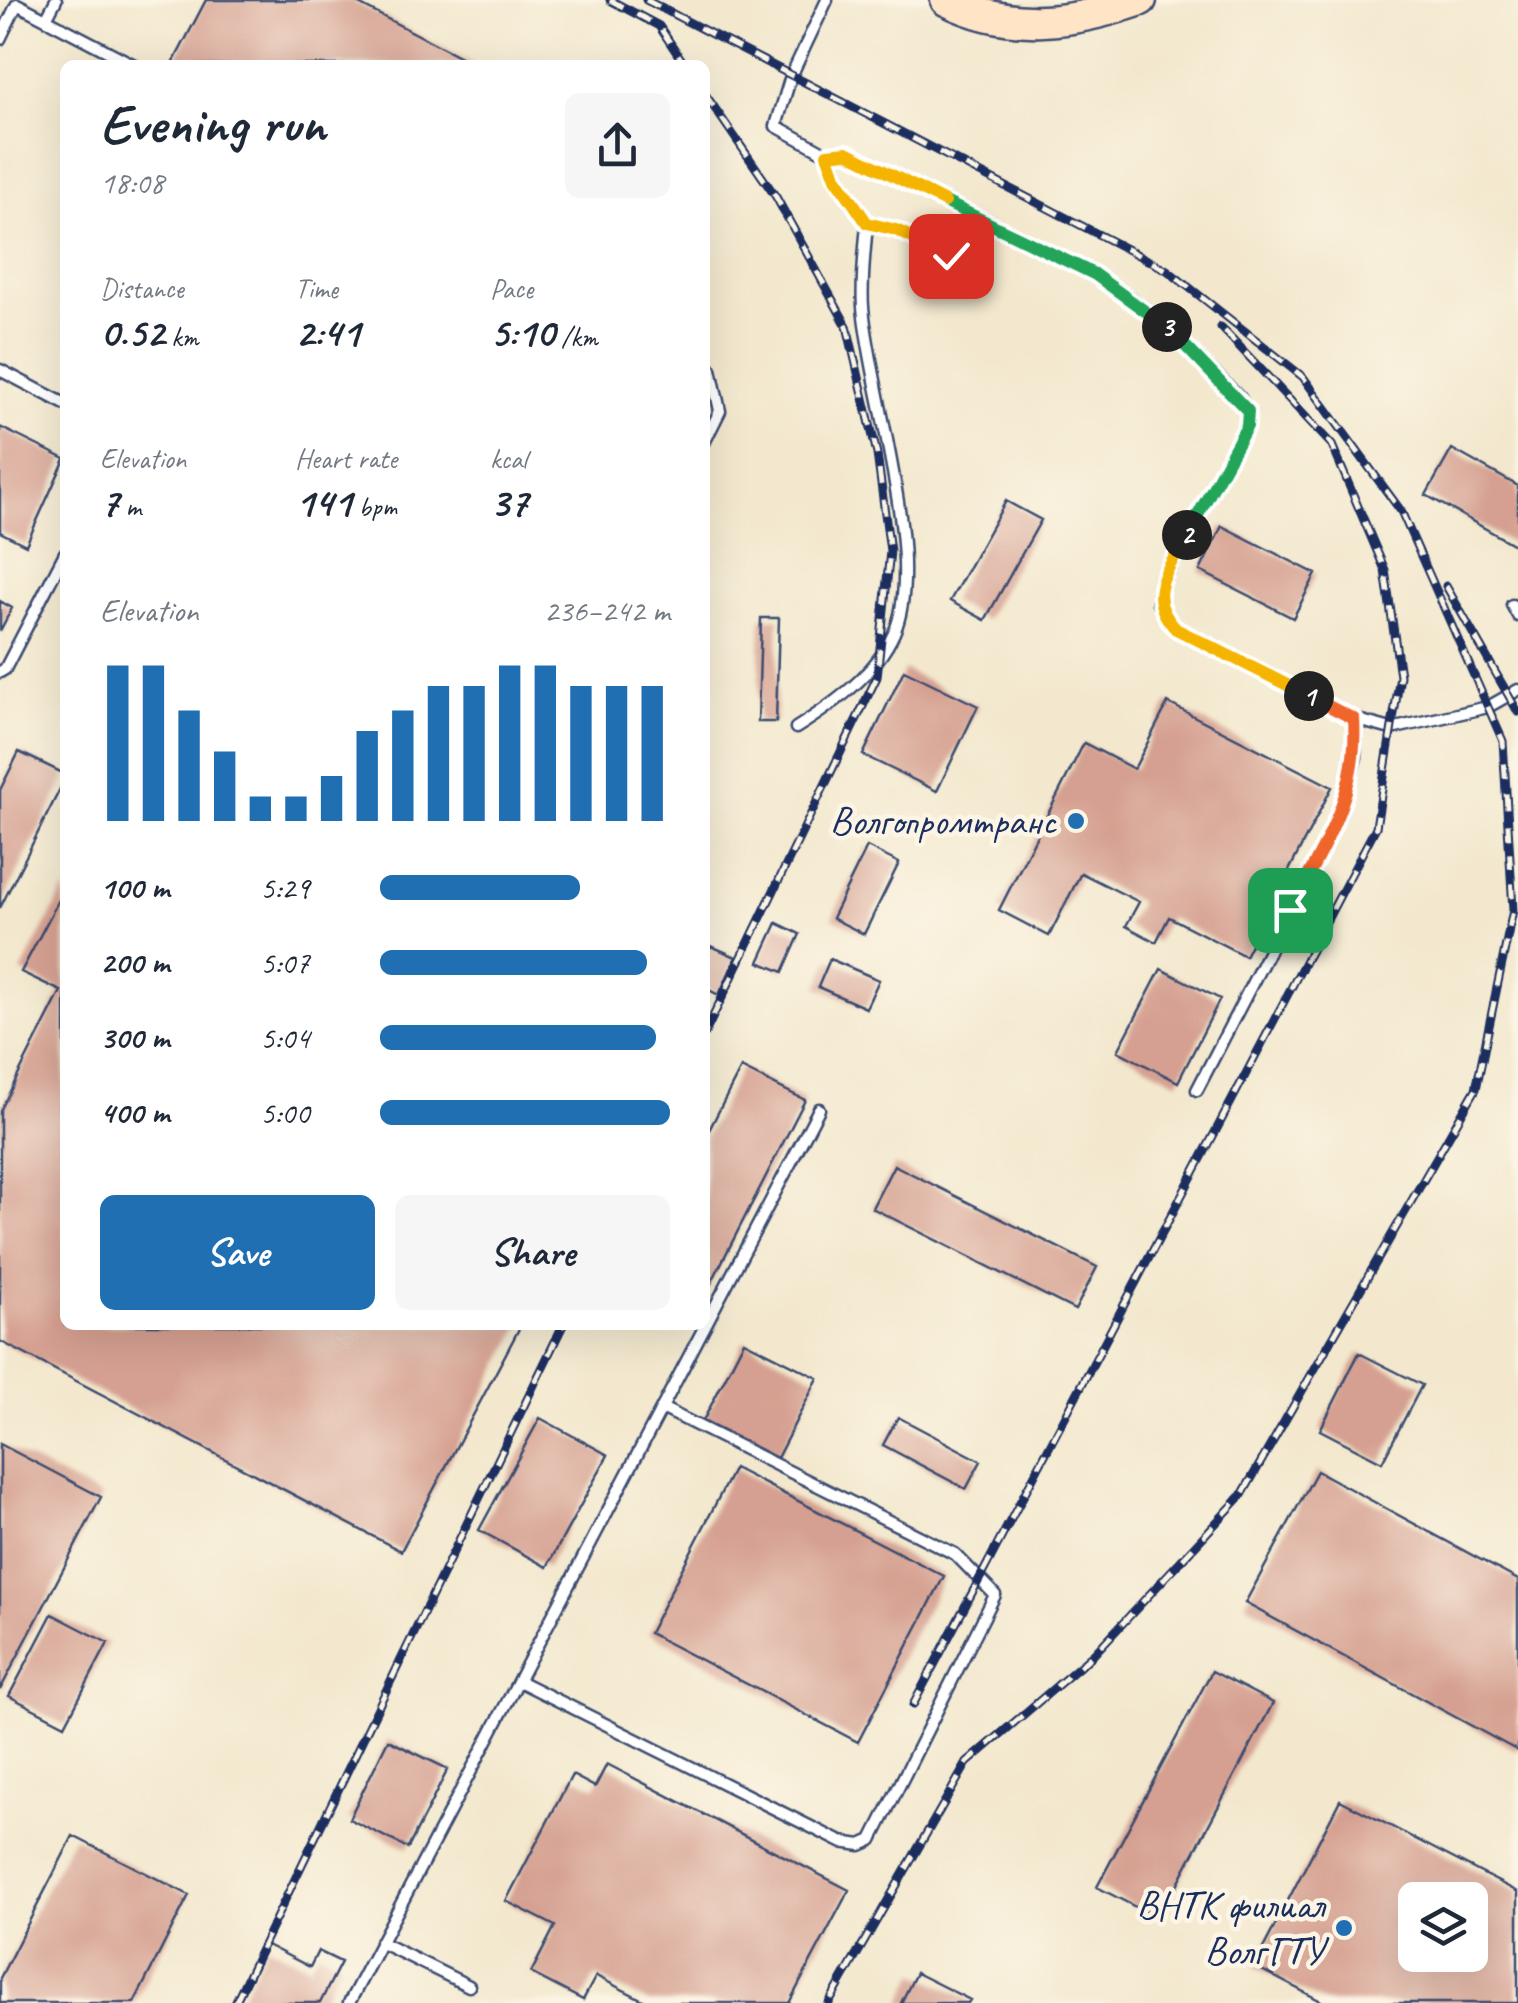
<!DOCTYPE html>
<meta charset="utf-8">
<style>
body{margin:0;font-family:Caveat,sans-serif;background:#f6f6f7;color:#1f2937;height:100vh;display:flex;flex-direction:column;font-size:38px;white-space:nowrap}
*{box-sizing:border-box;margin:0}
p{font-size:32px;color:#747a83}
.icon{flex:none;width:55px;height:55px;fill:none;stroke:currentColor;stroke-width:2;stroke-linecap:round;stroke-linejoin:round}
.map{position:relative;flex:1;overflow:hidden}
.sheet{position:absolute;left:60px;top:60px;width:650px;height:1270px;display:flex;flex-direction:column;background:#fff;border-radius:15px;box-shadow:0 10px 40px #0002}
.sheet>*{flex:none}
.controls{position:absolute;left:1398px;top:1882px;display:grid;gap:20px}
.controls a{display:grid;place-items:center;width:90px;height:90px;border-radius:15px;background:#fff;box-shadow:0 10px 40px #0002;font-size:50px}
.pin{position:absolute;display:grid;place-items:center;width:85px;height:85px;color:#fff;margin:-42px;border-radius:20px;box-shadow:0 5px 15px #0006}
.km{position:absolute;width:50px;height:50px;margin:-25px;border-radius:50%;background:#222;color:#fff;font-size:28px;line-height:50px;text-align:center}
.round{display:grid;place-items:center;flex:none;width:105px;height:105px;border-radius:15px;background:#f6f6f7}
.summary{display:flex;align-items:center;justify-content:space-between;height:170px;padding:0 40px}
h1{font-size:55px;font-weight:700;line-height:75px}
.metrics{display:grid;grid-template-columns:repeat(3,1fr);gap:15px;height:170px;padding:10px 40px}
.metrics div{display:grid;align-content:center}
.metrics b{font-size:42px;font-weight:700}
.metrics small{font-size:28px;font-weight:400}
.metrics p{font-size:28px}
.chart{height:280px;padding:20px 40px}
.chart p{display:flex;justify-content:space-between}
.chart svg{width:100%;height:180px;margin-top:10px;stroke:#1f6fb2;stroke-width:6}
.primary-button{display:flex;gap:20px;margin-top:auto;padding:20px 40px}
.primary-button a{flex:1;height:115px;border-radius:15px;background:#1f6fb2;color:#fff;font-size:40px;font-weight:700;line-height:115px;text-align:center}
.primary-button a+a{background:#f6f6f7;color:#1f2937}
ul{padding:0 40px;list-style:none;font-size:32px}
li{display:grid;grid-template-columns:160px 120px 1fr;align-items:center;height:75px}
li i{height:25px;border-radius:12px;background:#1f6fb2}
.map>svg:first-child{display:block}
.building{fill:#d5a091;fill-rule:evenodd}
.lines{fill:none;stroke-linecap:round;stroke-linejoin:round}
.lane-casing{stroke:#3b4b6f;stroke-width:15}
.secondary-casing{stroke:#3b4b6f;stroke-width:35}
.lane{stroke:#fff;stroke-width:10}
.secondary{stroke:#ffe4c6;stroke-width:30}
.rail-casing{stroke:#1b2f5e;stroke-width:9}
.rail{stroke:#fcf5e5;stroke-width:5;stroke-dasharray:15;stroke-linecap:butt}
.split-1-casing{stroke:#fff;stroke-width:20}
.split-2-casing{stroke:#fff;stroke-width:20}
.split-3-casing{stroke:#fff;stroke-width:20}
.split-4-casing{stroke:#fff;stroke-width:20}
.split-5-casing{stroke:#fff;stroke-width:20}
.split-1{stroke:#f0652b;stroke-width:12}
.split-2{stroke:#f5b400;stroke-width:12}
.split-3{stroke:#22a559;stroke-width:12}
.split-4{stroke:#22a559;stroke-width:12}
.split-5{stroke:#f5b400;stroke-width:12}
.poi-dot{fill:#1f6fb2;stroke:#fcf5e5;stroke-width:4}
.labels{text-anchor:middle;dominant-baseline:central;stroke-width:9;stroke-linejoin:round;paint-order:stroke}
.poi-label{font-size:40px;fill:#1b2f5e;stroke:#fcf5e5;text-anchor:end}
</style>
<div class="map">
<svg width="1518" height="2003" viewBox="0 0 1518 2003">
<rect width="100%" height="100%" fill="#fcf5e5"/>
<filter id="ink" filterUnits="userSpaceOnUse"><feTurbulence type="fractalNoise" baseFrequency=".01" numOctaves="2"/><feDisplacementMap in="SourceGraphic" scale="20" xChannelSelector="R" yChannelSelector="G"/><feConvolveMatrix kernelMatrix="1 2 1 2 8 2 1 2 1" color-interpolation-filters="sRGB"/></filter>
<filter id="wash" filterUnits="userSpaceOnUse"><feTurbulence type="fractalNoise" baseFrequency=".0048" numOctaves="4" result="noise"/><feDisplacementMap in="SourceGraphic" scale="40" xChannelSelector="R" yChannelSelector="G"/><feGaussianBlur stdDeviation="2.25" result="paint"/><feColorMatrix in="noise" values="0 0 0 0 0 0 0 0 0 0 0 0 0 0 0 0 0 1.4 0 .05"/><feComposite in="paint" operator="in"/></filter>
<g filter="url(#wash)">
<rect width="100%" height="100%" fill="#f3e8ce"/>
<g id="blocks">
<path class="building" d="M206,0H351L476,65H172Z
M0,427L65,459L26,545L0,532Z
M1452,449L1518,486V547L1426,495Z
M1006,501L1041,520L985,620L950,601Z
M1222,526L1316,574L1293,618L1200,571Z
M0,601L12,608L0,631Z
M761,618H779L776,722H758Z
M904,670L978,706L937,791L863,755Z
M1168,703L1332,787L1245,956L1169,917L1156,942L1126,926L1139,902L1081,873L1049,936L999,910L1084,743L1134,769Z
M19,752L65,774V779L0,908V790Z
M867,847L899,863L864,934L832,918Z
M65,888V1325H521L401,1551L0,1341V1111L61,991L21,972Z
M777,923L800,934L783,972L759,962Z
M711,946L736,957L719,995L705,988V959Z
M830,959L879,980L866,1008L818,987Z
M1161,969L1220,999L1178,1082L1118,1051Z
M741,1068L805,1100L705,1295V1138Z
M894,1165L1097,1267L1075,1310L872,1208Z
M744,1341L818,1378L777,1458L703,1421Z
M1359,1353L1422,1385L1382,1462L1320,1430Z
M898,1417L981,1461L966,1489L883,1445Z
M540,1418L608,1455L547,1567L479,1530Z
M0,1444L101,1497L0,1690Z
M734,1468L944,1576L858,1742L649,1633Z
M1317,1471L1518,1580V1751L1245,1603Z
M52,1614L108,1643L65,1725L9,1696Z
M1212,1671L1273,1703L1159,1919L1097,1887Z
M388,1740L448,1769L408,1848L349,1819Z
M607,1764L849,1890L789,2003H649L596,1976L583,2000L531,1973L555,1926L506,1901L572,1775L595,1787Z
M1340,1800L1518,1892V2003H1325L1254,1966ZM1415,1900H1470V1955H1415Z
M73,1836L189,1895L134,2003H0V1978Z
M267,1945L310,1967L318,1951L341,1962L320,2003H238Z
M916,1973L970,2000L968,2003H901Z"/>
</g>
</g>
<g filter="url(#ink)">
<use href="#blocks" fill-opacity="0" stroke="#3b4b6f" stroke-width="2.5"/>
<g class="lines">
<g class="lane-casing">
<path id="lane" d="M827,0L791,76L776,126L827,154L836,178L867,223L896,230L951,257
M46,19L56,0
M0,39L17,4L134,65
M827,154L847,152L1094,274L1155,316L1240,398L1248,411L1247,426L1161,585L1158,603L1176,629L1354,719L1391,729L1488,707L1518,690
M705,365L711,369L720,411L705,441
M0,370L65,404
M1512,605L1518,616
M0,672L5,669L65,553
M796,728C834,704 875,675 894,633C927,559 870,391 863,307C861,280 865,250 867,223
M1197,1090L1340,814L1356,757L1354,719
M519,1681L841,1842L861,1845L872,1840L995,1595L955,1554L664,1409
M380,1942L469,1986
M349,2003L819,1109"/>
</g>
<g class="secondary-casing">
<path id="secondary" d="M946,0C1012,33 1074,23 1141,0"/>
</g>
<use href="#lane" class="lane"/>
<use href="#secondary" class="secondary"/>
<g class="rail-casing">
<path id="rail" d="M610,0L659,26L685,65
M646,0L1167,270L1303,377L1401,511L1503,741L1513,910L1476,1089L1242,1495L1094,1654L967,1763L829,2003
M705,94L776,197L847,326L877,454L890,551L877,677L705,1033
M1446,586L1518,712
M913,1705L1376,827L1400,676L1385,570L1332,445L1221,327
M235,2003L563,1325"/>
</g>
<use href="#rail" class="rail"/>
</g>
</g>
<g class="lines" filter="url(#ink)">
<g class="split-1-casing">
<path id="split-1" d="M1290,910C1323,846 1359,794 1354,719L1309,696"/>
</g>
<g class="split-2-casing">
<path id="split-2" d="M1187,535C1169,570 1143,595 1176,629L1309,696"/>
</g>
<g class="split-3-casing">
<path id="split-3" d="M1167,327L1248,411L1247,426L1187,535"/>
</g>
<g class="split-4-casing">
<path id="split-4" d="M945,202L1094,274L1167,327"/>
</g>
<g class="split-5-casing">
<path id="split-5" d="M945,202L847,152L827,154L836,178L867,223L896,230L951,256"/>
</g>
<use href="#split-1" class="split-1"/>
<use href="#split-2" class="split-2"/>
<use href="#split-3" class="split-3"/>
<use href="#split-4" class="split-4"/>
<use href="#split-5" class="split-5"/>
</g>
<g class="poi-dot">
<circle cx="1076" cy="821" r="10"/>
<circle cx="1344" cy="1928" r="10"/>
</g>
<g class="labels">
<g class="poi-label">
<text x="1056" y="821">Волгопромтранс</text>
<text x="1324" y="1905">ВНТК филиал<tspan x="1324" dy="46">ВолгГТУ</tspan></text>
</g>
</g>
</svg>
<div class="controls">
<a><svg class="icon" aria-label="layers" viewBox="0 0 24 24"><path d="M12 4l9 5-9 5-9-5zM3 14l9 5 9-5"/></svg></a>
</div>
<div class="pin" style="left:1290px;top:910px;background:#1e9e55"><svg class="icon" aria-label="arrive" viewBox="0 0 24 24"><path d="M6 21V4h12l-3 4 3 4H6"/></svg></div>
<div class="pin" style="left:951px;top:256px;background:#d93025"><svg class="icon" aria-label="check" viewBox="0 0 24 24"><path d="M5 12l5 5 9-10"/></svg></div>
<b class="km" style="left:1309px;top:696px">1</b>
<b class="km" style="left:1187px;top:535px">2</b>
<b class="km" style="left:1167px;top:327px">3</b>
<section class="sheet">
<div class="summary"><div><h1>Evening run</h1><p>18:08</p></div><a class="round"><svg class="icon" aria-label="share" viewBox="0 0 24 24"><path d="M12 15V3M7 8l5-5 5 5M5 13v7h14v-7"/></svg></a></div>
<div class="metrics">
<div><p>Distance</p><b>0.52<small> km</small></b></div>
<div><p>Time</p><b>2:41</b></div>
<div><p>Pace</p><b>5:10<small> /km</small></b></div>
</div>
<div class="metrics">
<div><p>Elevation</p><b>7<small> m</small></b></div>
<div><p>Heart rate</p><b>141<small> bpm</small></b></div>
<div><p>kcal</p><b>37</b></div>
</div>
<div class="chart"><p><span>Elevation</span>236–242 m</p>
<svg viewBox="0 0 160 44" preserveAspectRatio="none"><path d="M5 44V6M15 44V6M25 44V17M35 44V27M45 44V38M55 44V38M65 44V33M75 44V22M85 44V17M95 44V11M105 44V11M115 44V6M125 44V6M135 44V11M145 44V11M155 44V11"/></svg>
</div>
<ul>
<li><b>100 m</b>5:29<i style="width:69%"></i></li>
<li><b>200 m</b>5:07<i style="width:92%"></i></li>
<li><b>300 m</b>5:04<i style="width:95%"></i></li>
<li><b>400 m</b>5:00<i style="width:100%"></i></li>
</ul>
<div class="primary-button"><a>Save</a><a>Share</a></div>
</section>
</div>
